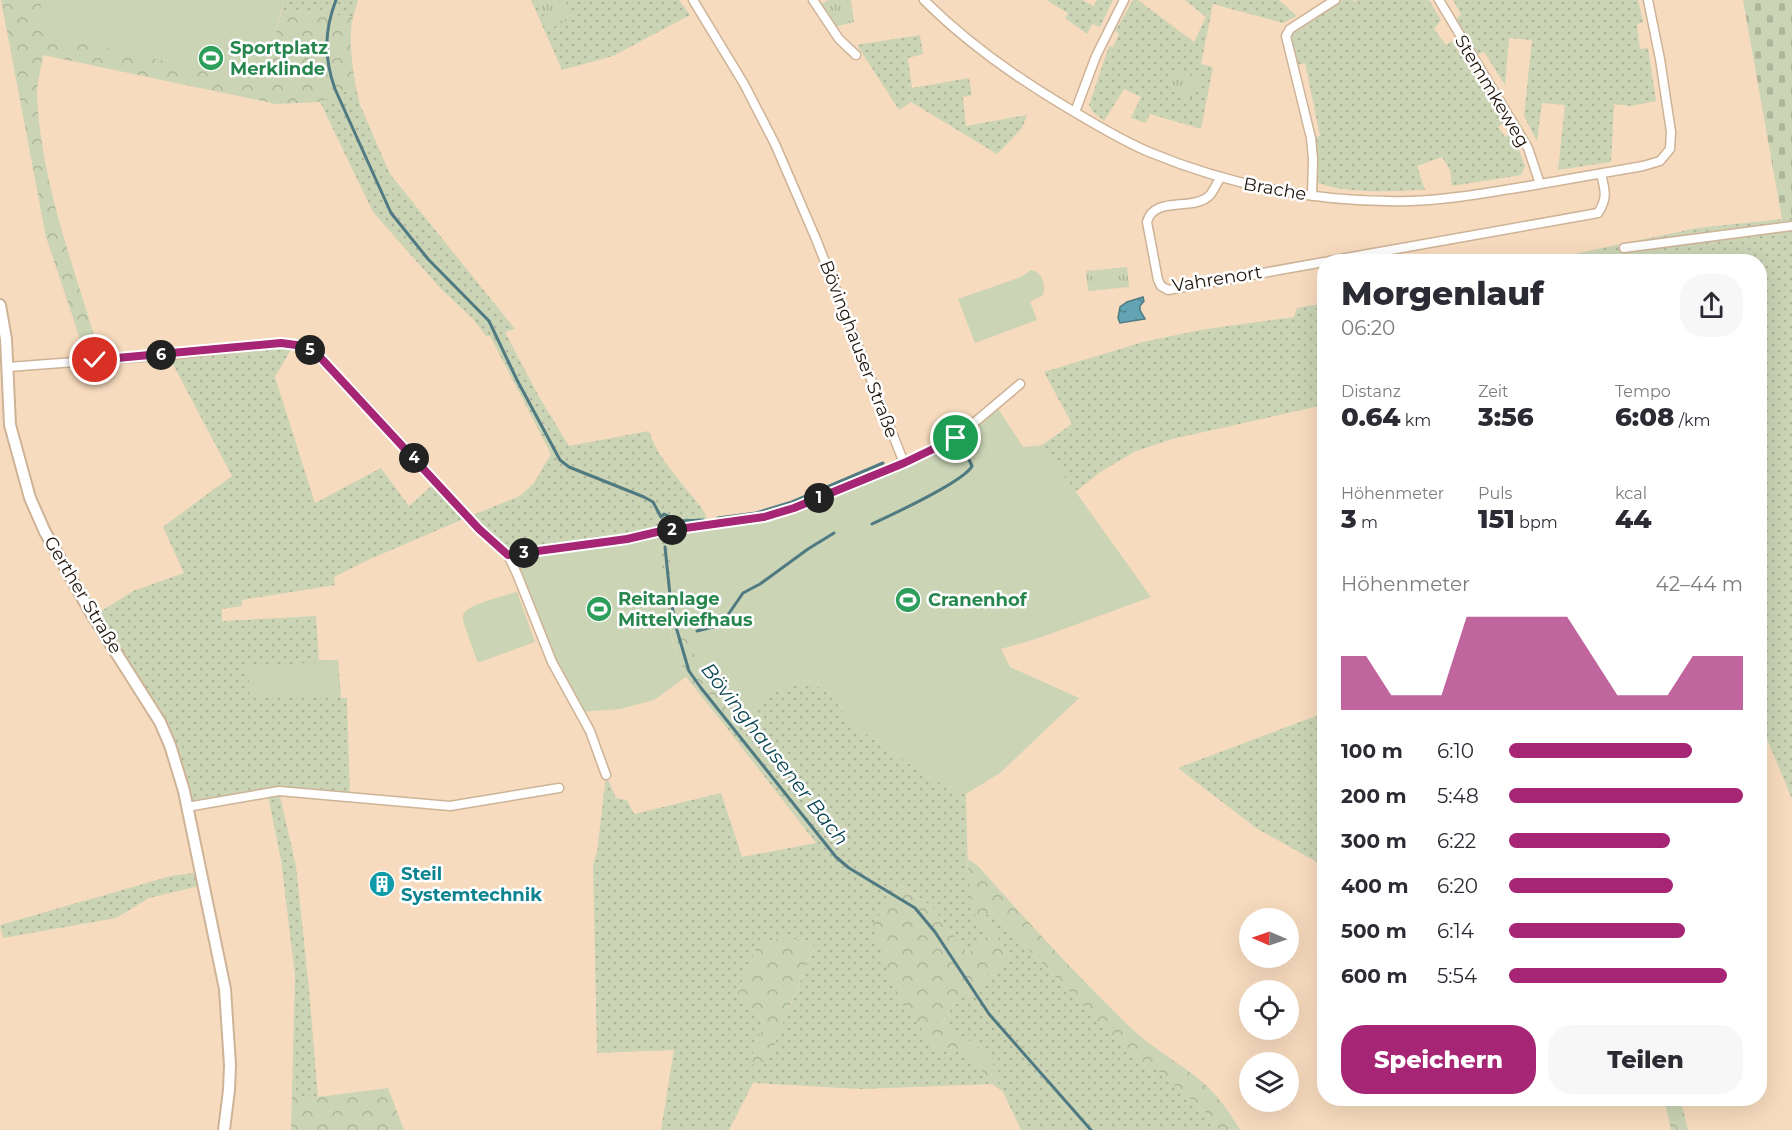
<!DOCTYPE html>
<html lang="de">
<meta charset="utf-8">
<style>
body{margin:0;font-family:Montserrat,sans-serif;background:#f7f7f7;color:#2b2b33;height:100vh;display:flex;flex-direction:column;font-size:22px;white-space:nowrap}
*{box-sizing:border-box;margin:0}
p{font-size:20px;color:#7c7c81}
.icon{flex:none;width:33px;height:33px;fill:none;stroke:currentColor;stroke-width:2;stroke-linecap:round;stroke-linejoin:round}
.map{position:relative;flex:1;overflow:hidden}
.details{position:absolute;left:1317px;top:254px;width:450px;height:852px;display:flex;flex-direction:column;background:#fff;border-radius:24px;box-shadow:0 6px 24px #0002}
.details>*{flex:none}
.needle{width:39px;rotate:272deg}
.controls{position:absolute;left:1239px;top:908px;display:grid;gap:12px}
.controls a{display:grid;place-items:center;width:60px;height:60px;border-radius:50%;background:#fff;box-shadow:0 6px 24px #0002;font-size:30px}
.pin{position:absolute;display:grid;place-items:center;width:51px;height:51px;color:#fff;margin:-26px;border:3px solid #fff;border-radius:50%;box-shadow:0 2px 6px #0007}
.km{position:absolute;width:30px;height:30px;margin:-15px;border-radius:50%;background:#222;color:#fff;font-size:16px;line-height:30px;text-align:center}
.round{display:grid;place-items:center;flex:none;width:63px;height:63px;border-radius:24px;background:#f7f7f7}
.summary{display:flex;align-items:center;justify-content:space-between;height:102px;padding:0 24px}
h1{font-size:33px;font-weight:800;line-height:45px}
.metrics{display:grid;grid-template-columns:repeat(3,1fr);gap:9px;height:102px;padding:6px 24px}
.metrics div{display:grid;align-content:center}
.metrics b{font-size:26px;font-weight:800}
.metrics small{font-size:16px;font-weight:400}
.metrics p{font-size:16px}
.chart{height:168px;padding:12px 24px}
.chart p{display:flex;justify-content:space-between}
.chart svg{width:100%;height:108px;margin-top:6px;fill:#a62574;opacity:.7}
.button{display:flex;gap:12px;margin-top:auto;padding:12px 24px}
.button a{flex:1;height:69px;border-radius:24px;background:#a62574;color:#fff;font-size:24px;font-weight:800;line-height:69px;text-align:center}
.button a+a{background:#f7f7f7;color:#2b2b33}
ul{padding:0 24px;list-style:none;font-size:20px}
li{display:grid;grid-template-columns:96px 72px 1fr;align-items:center;height:45px}
li i{height:15px;border-radius:8px;background:#a62574}
.map>svg:first-child{display:block}
.grass{fill:url(#grass-dots);fill-rule:evenodd}
.forest{fill:url(#forest-crowns)}
.cemetery{fill:url(#cemetery-stones)}
.park{fill:url(#park-tufts)}
.pitch{fill:#cbd4b5}
.water{fill:url(#water-ripples);stroke:#4f7a82;stroke-width:1.5}
.lines{fill:none;stroke-linecap:round;stroke-linejoin:round}
.stream{stroke:#4f7a82;stroke-width:3}
.minor-casing{stroke:#ceb397;stroke-width:11}
.tertiary-casing{stroke:#ceb397;stroke-width:14}
.minor{stroke:#fff;stroke-width:8}
.tertiary{stroke:#fff;stroke-width:10}
.route-casing{stroke:#fff;stroke-width:12}
.route{stroke:#a62574;stroke-width:8}
.labels{text-anchor:middle;dominant-baseline:central;stroke-width:5;stroke-linejoin:round;paint-order:stroke}
.leisure-label{font-size:18px;font-weight:bold;fill:#27864d;stroke:#fff;text-anchor:start}
.street-label{font-size:18px;fill:#21170c;stroke:#fff}
.culture-label{font-size:18px;font-weight:bold;fill:#0d838f;stroke:#fff;text-anchor:start}
.water-label{font-size:20px;font-style:italic;fill:#0b4753;stroke:#fff}
</style>
<div class="map">
<svg width="1792" height="1130" viewBox="0 0 1792 1130">
<defs>
<pattern id="grass-dots" width="8" height="8" patternUnits="userSpaceOnUse" patternTransform="scale(1.5)"><rect width="8" height="8" fill="#cbd4b5"/><path d="M2 2h.1M6 6h.1" fill="none" stroke="#aeb59a" stroke-width="1.8" stroke-linecap="round"/></pattern>
<pattern id="forest-crowns" width="20" height="18" patternUnits="userSpaceOnUse" patternTransform="scale(1.5)"><rect width="20" height="18" fill="#cbd4b5"/><path d="M2 6a3 3 0 1 1 6 0M12 15a3 3 0 1 1 6 0" fill="none" stroke="#aeb59a"/></pattern>
<pattern id="cemetery-stones" width="16" height="16" patternUnits="userSpaceOnUse" patternTransform="scale(1.5)"><rect width="16" height="16" fill="#cbd4b5"/><path d="M2 7V4a2 2 0 0 1 4 0v3zM10 15v-3a2 2 0 0 1 4 0v3z" fill="#aeb59a"/></pattern>
<pattern id="park-tufts" width="24" height="20" patternUnits="userSpaceOnUse" patternTransform="scale(1.5)"><rect width="24" height="20" fill="#cbd4b5"/><path d="M3 7l-1-3M5 7V3M7 7l1-3M15 17l-1-3M17 17v-4M19 17l1-3" fill="none" stroke="#aeb59a"/></pattern>
<pattern id="water-ripples" width="26" height="14" patternUnits="userSpaceOnUse" patternTransform="scale(1.5)"><rect width="26" height="14" fill="#63a4b4"/><path d="M2 4q2-2 4 0t4 0M15 11q2-2 4 0t4 0" fill="none" stroke="#518591"/></pattern>
</defs>
<rect width="100%" height="100%" fill="#f7dbbe"/>
<path class="grass" d="M284,0H358L353,17L282,10Z
M531,0H679L690,15L613,56L562,70Z
M1046,0H1082L1094,6L1097,0H1113L1100,27L1092,24L1087,34L1065,18L1068,13Z
M1133,0H1138L1194,42L1206,17L1185,0H1279L1297,16L1283,23L1213,4L1201,64L1213,67L1201,129L1150,114L1146,123L1131,118L1141,97L1124,89L1104,121L1093,112L1089,105L1109,46L1113,47L1119,34L1115,31Z
M1342,0H1353L1354,2L1357,0H1429L1441,20L1434,29L1446,45L1452,41L1504,122L1498,127L1505,137L1510,134L1519,150L1525,166L1521,175L1452,186L1450,170L1442,157L1417,166L1425,190C1392,191 1344,195 1314,181L1317,154L1314,137L1320,136L1305,63L1297,65L1290,42L1294,31Z
M1453,0H1638L1643,22L1637,24L1640,49L1648,48L1656,101L1631,106L1614,104L1611,162L1558,170L1565,105L1542,103L1537,141L1524,116L1532,40L1509,38L1505,85L1484,52L1475,55L1455,21L1461,14Z
M920,35L923,54L908,58L912,88L969,78L972,95L963,97L966,126L1027,115L1022,128L997,154L911,102L899,110L857,45Z
M356,87L360,105L390,174L515,329L505,332L538,395L569,446L649,431C656,454 672,471 687,490C697,502 706,511 709,526L676,604L680,615L671,633L659,546L508,555L468,517L368,560L334,577L335,585L242,600V606L222,609V621L316,616L319,660H338L341,698H347L350,796L279,792L296,866L309,989L318,1097L308,1098L292,1093L295,976L281,860L268,796L188,806L178,764L95,615L133,591L184,573L163,527L232,476L168,355L294,344L275,377L315,503L381,468L409,506L436,482L468,517L520,496L534,483L551,454L490,336H486L473,319L441,289L373,212L320,102Z
M1792,218V799L1760,722V261H1541L1697,228Z
M1324,303V405L1172,439L1134,452L1102,471L1075,492L1042,445L1072,424L1044,372L1143,342L1200,330L1294,317L1297,308Z
M808,680L831,695L854,726L932,779L966,794L968,877L989,934L968,954L931,906L899,884L890,898L924,1034L936,1047L961,1050L969,1054L992,1084L979,1047L942,1025L958,995C963,992 966,994 970,997L985,977L1011,958L984,917L991,911L1068,990L1112,1037L1134,1057L1155,1069L1186,1095L1213,1119L1219,1130H1021L1003,1092L992,1084L862,1089L753,1083L729,1130H661L674,1050L597,1053L593,865L597,852L606,775L616,798L627,800L634,814L721,793L742,857L816,843L726,727L771,692ZM778,938L813,941V949L791,1005L755,1070C748,1053 757,1040 765,1024L750,1005L737,993L755,952L756,944H761Z
M1324,713V866L1256,828L1178,768Z
M193,873L197,877L199,886L149,898L116,918L3,938L0,925L171,876Z"/>
<path class="forest" d="M1,0H41L45,33L262,83L282,10L353,17C348,40 352,64 356,87L320,102L276,104L43,55C41,68 37,82 37,96C41,183 74,266 98,349L95,360L85,361L78,333L46,237Z
M680,615L691,646L705,672L743,716L726,727L686,677L670,633Z
M968,859L978,866C1027,921 1077,976 1131,1028C1152,1048 1178,1062 1200,1080C1216,1093 1230,1112 1240,1130H1219L1213,1119L1186,1095L1155,1069L1134,1057L1112,1037L1068,990L991,911L984,917L1011,958L985,977L970,997C966,994 962,993 958,995L942,1024L979,1047L1006,1081L992,1084L969,1054L961,1050L936,1047L924,1034L922,1029L898,999L873,925L898,884L931,906L968,954L989,934L974,914L968,877Z
M778,938L814,941L813,949L774,1046L762,1068L754,1071C749,1051 757,1041 765,1024L750,1005L737,993L755,952L756,943L761,944Z
M388,1088L404,1130H291L292,1093L308,1098L318,1097Z
M1664,1098H1680L1688,1130H1671Z"/>
<path class="cemetery" d="M1743,0H1792V218L1782,219Z"/>
<path class="park" d="M537,0H565L572,18L550,29Z
M828,0H851L854,22L834,27L821,4Z
M1177,72L1192,76L1199,81L1196,92L1192,98L1172,91L1169,84L1171,75Z
M1127,267L1129,287L1088,291L1086,271Z"/>
<path class="pitch" d="M41,0H284L262,84L44,33Z
M1031,270C1043,272 1046,286 1043,295L1030,302L1037,320L975,343L958,299L1021,277Z
M995,404L1023,447L1042,445L1151,597L1039,638L1001,649L1010,667L1079,698L1000,773L966,794L932,779L854,726L831,695L808,680L771,692L743,716C731,702 718,688 706,673C676,632 673,579 666,531L764,517L956,438Z
M651,534L659,546L671,633L670,634L686,677L654,700L620,709L581,712L572,698L508,555Z
M517,592L535,642L480,662L477,661L463,621C463,617 462,615 465,612C473,603 504,596 517,592Z
M337,661L340,694L250,698L248,667Z"/>
<path class="water" d="M1143,297L1144,301L1140,306V310L1145,319L1120,323L1118,318L1120,307L1127,302Z"/>
<g class="lines">
<path class="stream" d="M336,0C324,31 324,58 335,89L391,213L428,259L489,321L517,380L560,460L569,467L644,497L653,502L661,517L664,514L679,521L703,520
M718,518L756,513L792,502L883,463
M872,524C891,515 964,482 972,466L964,449
M665,547L670,595L676,627L689,671L701,688L836,857L849,868L915,908L935,932L989,1014L1091,1130
M697,631L721,625L743,593L760,584L808,549L834,533"/>
<g class="minor-casing">
<path id="minor" d="M693,0L744,84L775,144L816,239L904,463
M813,0L839,39L856,55
M924,0C965,41 1011,74 1061,104C1090,121 1118,139 1149,152C1231,186 1321,203 1410,201C1448,200 1485,193 1523,187C1563,180 1603,173 1643,166L1660,161L1670,149L1671,132L1660,59L1648,0
M1439,0L1528,148L1540,184
M1075,112L1096,56L1124,0
M1220,178C1217,183 1214,190 1210,195C1194,212 1154,195 1147,222L1158,280L1161,286L1168,290L1324,262
M1312,196L1313,159L1311,138L1286,36L1290,29L1335,0
M1624,248L1792,226
M1329,261L1598,213C1608,198 1605,190 1601,174
M8,367L168,355L281,343L304,346L312,350L356,395L479,529L508,555L517,574L552,662L590,731L606,775
M508,555L627,539L657,532L764,517L794,509L927,453L956,438L1020,384
M187,807L279,791L450,806L559,788"/>
</g>
<g class="tertiary-casing">
<path id="tertiary" d="M0,305L6,339L10,425L30,498L45,532L91,613L160,722L170,745L184,791L225,989L230,1065L229,1090L224,1130"/>
</g>
<use href="#minor" class="minor"/>
<use href="#tertiary" class="tertiary"/>
</g>
<g class="lines">
<g class="route-casing">
<path id="route" d="M95,360L281,343L304,346L319,356L479,529L508,555L627,539L657,532L764,517L794,508L904,463L956,438"/>
</g>
<use href="#route" class="route"/>
</g>
<defs>
<g id="stadium-disc" transform="scale(1.35)"><circle r="9.5" fill="#2e9e5b" stroke="#fff"/><path d="M0-5a6.5 5 0 1 0 0 10a6.5 5 0 1 0 0-10ZM-3.5-1.8h7v3.6h-7Z" fill="#fff"/></g>
<g id="building-disc" transform="scale(1.35)"><circle r="9.5" fill="#0f9aa8" stroke="#fff"/><path d="M-4-6H4V6H1V3H-1V6H-4ZM-2.5-4.3h1.7v1.8h-1.7ZM.8-4.3h1.7v1.8H.8ZM-2.5-1h1.7V.8h-1.7ZM.8-1h1.7V.8H.8Z" fill="#fff"/></g>
</defs>
<g fill-rule="evenodd">
<use href="#stadium-disc" x="211" y="58"/>
<use href="#stadium-disc" x="908" y="600"/>
<use href="#stadium-disc" x="599" y="609"/>
<use href="#building-disc" x="382" y="884"/>
</g>
<g class="labels">
<g class="leisure-label">
<text x="230" y="48">Sportplatz<tspan x="230" dy="21">Merklinde</tspan></text>
<text x="618" y="599">Reitanlage<tspan x="618" dy="21">Mittelviefhaus</tspan></text>
<text x="928" y="600">Cranenhof</text>
</g>
<g class="street-label">
<text transform="translate(1492 91) rotate(59)">Stemmkeweg</text>
<text transform="translate(1275 189) rotate(10)">Brache</text>
<text transform="translate(1217 279) rotate(-9)">Vahrenort</text>
<text transform="translate(859 349) rotate(69)">Bövinghauser Straße</text>
<text transform="translate(83 595) rotate(59)">Gerther Straße</text>
</g>
<g class="culture-label">
<text x="401" y="874">Steil<tspan x="401" dy="21">Systemtechnik</tspan></text>
</g>
<g class="water-label">
<text transform="translate(775 754) rotate(52)">Bövinghausener Bach</text>
</g>
</g>
</svg>
<div class="controls">
<a><svg class="needle" viewBox="-14 -14 28 28"><path d="M0-13l5 13h-10z" fill="#e53935"/><path d="M0 13l5-13h-10z" fill="#7c7c81"/></svg></a>
<a><svg class="icon" aria-label="locate" viewBox="0 0 24 24"><circle cx="12" cy="12" r="6"/><path d="M12 2v4M12 18v4M2 12h4M18 12h4"/></svg></a>
<a><svg class="icon" aria-label="layers" viewBox="0 0 24 24"><path d="M12 4l9 5-9 5-9-5zM3 14l9 5 9-5"/></svg></a>
</div>
<div class="pin" style="left:956px;top:438px;background:#1e9e55"><svg class="icon" aria-label="arrive" viewBox="0 0 24 24"><path d="M6 21V4h12l-3 4 3 4H6"/></svg></div>
<div class="pin" style="left:95px;top:360px;background:#d93025"><svg class="icon" aria-label="check" viewBox="0 0 24 24"><path d="M5 12l5 5 9-10"/></svg></div>
<b class="km" style="left:819px;top:498px">1</b>
<b class="km" style="left:672px;top:530px">2</b>
<b class="km" style="left:524px;top:553px">3</b>
<b class="km" style="left:414px;top:458px">4</b>
<b class="km" style="left:310px;top:350px">5</b>
<b class="km" style="left:161px;top:355px">6</b>
<section class="details">
<div class="summary"><div><h1>Morgenlauf</h1><p>06:20</p></div><a class="round"><svg class="icon" aria-label="share" viewBox="0 0 24 24"><path d="M12 15V3M7 8l5-5 5 5M5 13v7h14v-7"/></svg></a></div>
<div class="metrics">
<div><p>Distanz</p><b>0.64<small> km</small></b></div>
<div><p>Zeit</p><b>3:56</b></div>
<div><p>Tempo</p><b>6:08<small> /km</small></b></div>
</div>
<div class="metrics">
<div><p>Höhenmeter</p><b>3<small> m</small></b></div>
<div><p>Puls</p><b>151<small> bpm</small></b></div>
<div><p>kcal</p><b>44</b></div>
</div>
<div class="chart"><p><span>Höhenmeter</span>42–44 m</p>
<svg viewBox="0 0 160 44" preserveAspectRatio="none"><path d="M0 44V22L10 22L20 38L30 38L40 38L50 6L60 6L70 6L80 6L90 6L100 22L110 38L120 38L130 38L140 22L150 22L160 22V44z"/></svg>
</div>
<ul>
<li><b>100 m</b>6:10<i style="width:78%"></i></li>
<li><b>200 m</b>5:48<i style="width:100%"></i></li>
<li><b>300 m</b>6:22<i style="width:69%"></i></li>
<li><b>400 m</b>6:20<i style="width:70%"></i></li>
<li><b>500 m</b>6:14<i style="width:75%"></i></li>
<li><b>600 m</b>5:54<i style="width:93%"></i></li>
</ul>
<div class="button"><a>Speichern</a><a>Teilen</a></div>
</section>
</div>
